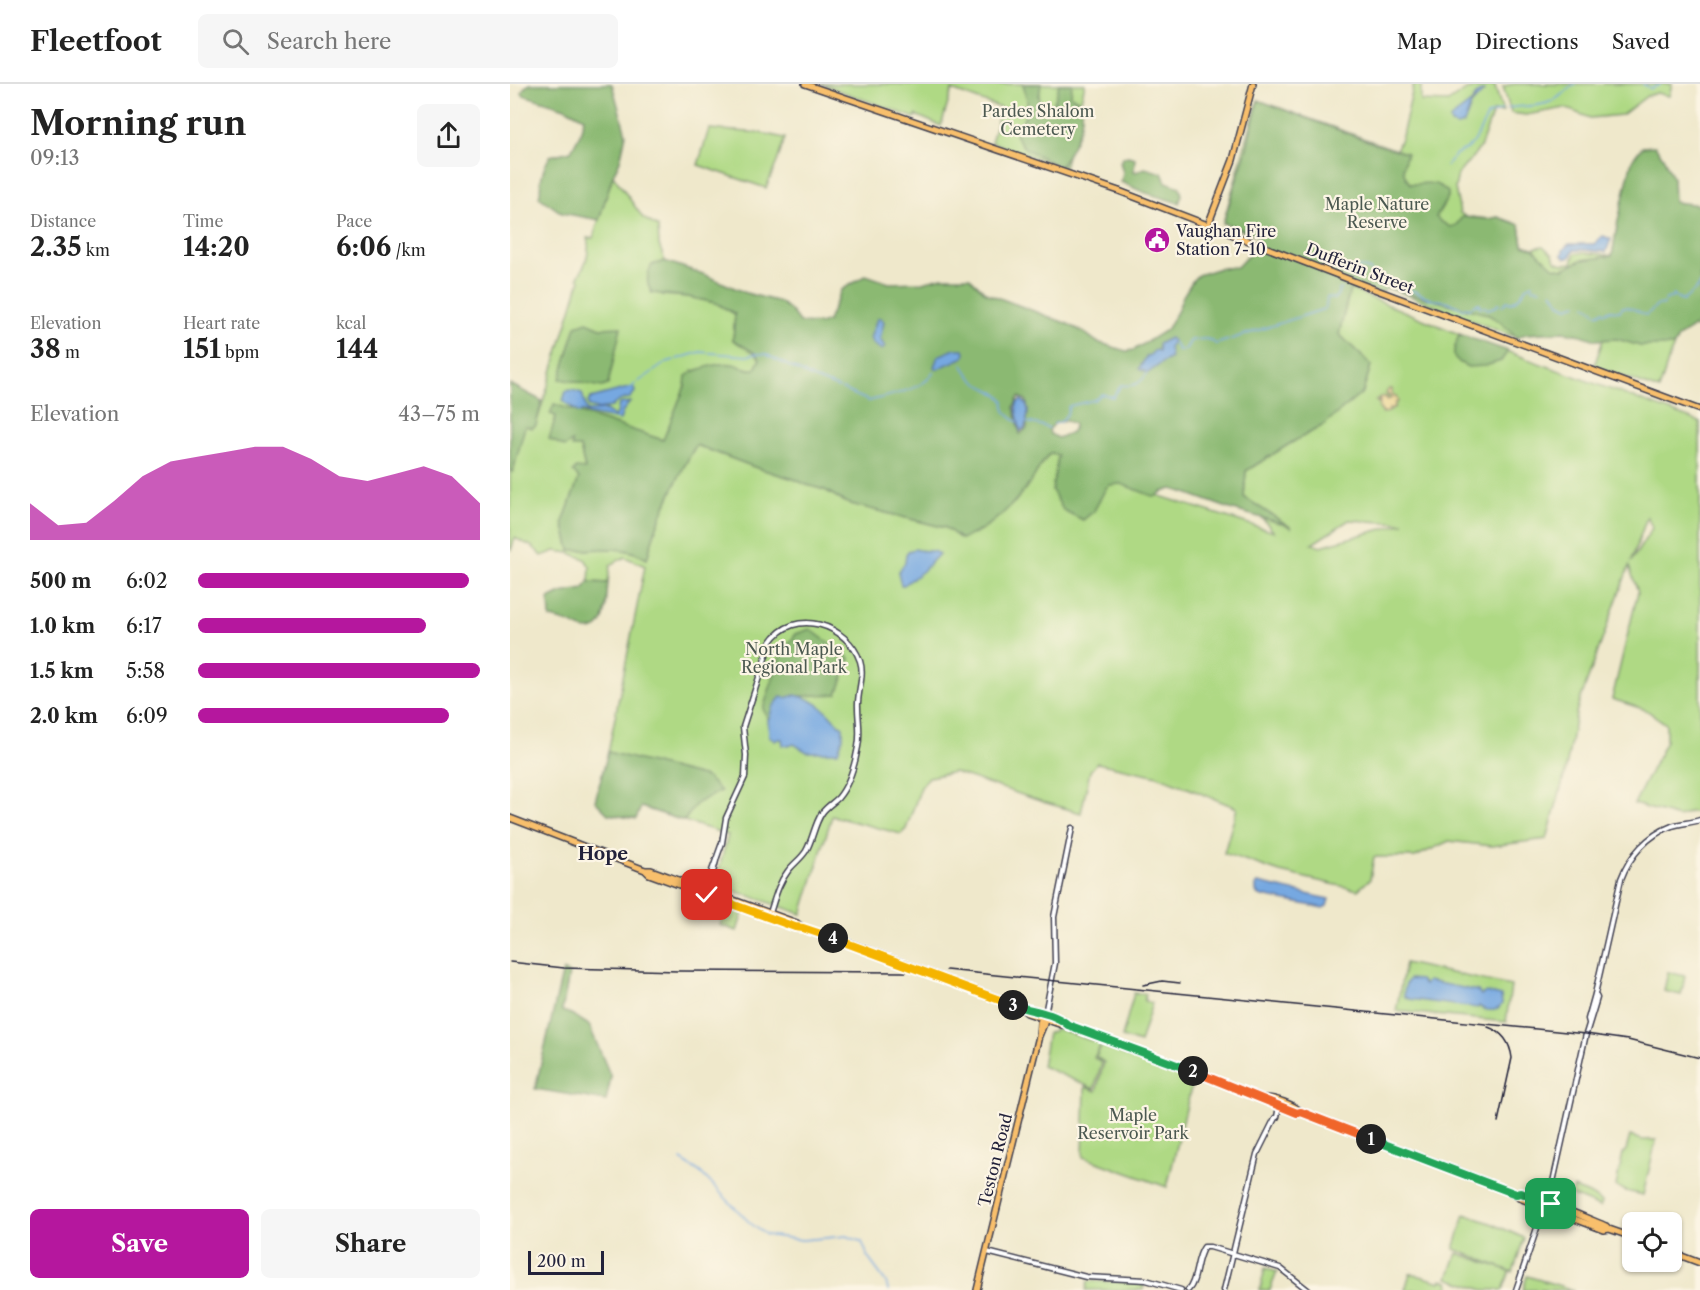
<!DOCTYPE html>
<meta charset="utf-8">
<style>
body{margin:0;font-family:"Libre Caslon Text",serif;background:#f6f6f6;color:#222;height:100vh;display:flex;flex-direction:column;font-size:22px;white-space:nowrap}
*{box-sizing:border-box;margin:0}
p{font-size:20px;color:#767676}
.icon{flex:none;width:33px;height:33px;fill:none;stroke:currentColor;stroke-width:2;stroke-linecap:round;stroke-linejoin:round}
.map{position:relative;flex:1;overflow:hidden}
.panel{display:flex;flex-direction:column;background:#fff;width:510px}
.panel>*{flex:none}
.tools{position:absolute;left:1112px;top:1128px;display:grid;gap:12px}
.tools a{display:grid;place-items:center;width:60px;height:60px;border-radius:9px;background:#fff;box-shadow:0 2px 4px #0004;font-size:30px}
.scale{position:absolute;left:18px;bottom:15px;width:76px;box-sizing:border-box;padding-left:6px;border:3px solid #22223b;border-top:0;font-size:16px;line-height:21px;white-space:nowrap;color:#22223b;-webkit-text-stroke:4px #fcf5e5;paint-order:stroke}
.pin{position:absolute;display:grid;place-items:center;width:51px;height:51px;color:#fff;margin:-26px;border-radius:12px;box-shadow:0 3px 9px #0006}
.km{position:absolute;width:30px;height:30px;margin:-15px;border-radius:50%;background:#222;color:#fff;font-size:16px;line-height:30px;text-align:center}
.round{display:grid;place-items:center;flex:none;width:63px;height:63px;border-radius:9px;background:#f6f6f6}
.headline{display:flex;align-items:center;justify-content:space-between;height:102px;padding:0 30px}
h1{font-size:33px;font-weight:800;line-height:45px}
.figures{display:grid;grid-template-columns:repeat(3,1fr);gap:9px;height:102px;padding:6px 30px}
.figures div{display:grid;align-content:center}
.figures b{font-size:26px;font-weight:800}
.figures small{font-size:16px;font-weight:400}
.figures p{font-size:16px}
.chart{height:168px;padding:12px 30px}
.chart p{display:flex;justify-content:space-between}
.chart svg{width:100%;height:108px;margin-top:6px;fill:#b5179e;opacity:.7}
.action{display:flex;gap:12px;margin-top:auto;padding:12px 30px}
.action a{flex:1;height:69px;border-radius:9px;background:#b5179e;color:#fff;font-size:24px;font-weight:800;line-height:69px;text-align:center}
.action a+a{background:#f6f6f6;color:#222}
ul{padding:0 30px;list-style:none;font-size:20px}
li{display:grid;grid-template-columns:96px 72px 1fr;align-items:center;height:45px}
li i{height:15px;border-radius:8px;background:#b5179e}
header{display:flex;align-items:center;gap:36px;box-sizing:border-box;height:84px;padding:0 30px;background:#fff;border-bottom:2px solid #e0e0e0}
header strong{font-size:28px}
nav{display:flex;gap:33px;margin-inline-start:auto;font-size:21px}
.search{width:420px;height:54px;background:#f6f6f6;display:flex;align-items:center;gap:15px;box-sizing:border-box;padding:0 21px;border-radius:9px;color:#767676;font-size:22px}
main{display:flex;flex:1;min-height:0}
.map>svg:first-child{display:block}
.green{fill:#afd984;stroke:#687e60;stroke-width:1.5;fill-rule:evenodd}
.forest{fill:#8bb972;stroke:#566e56;stroke-width:1.5;fill-rule:evenodd}
.sand{fill:#eeda9e;stroke:#887e6c;stroke-width:1.5}
.water{fill:#76a8e1;stroke:#4c658e;stroke-width:1.5}
.lines{fill:none;stroke-linecap:round;stroke-linejoin:round}
.stream{stroke:#76a8e1;stroke-width:1.5}
.minor-casing{stroke:#414051;stroke-width:7}
.major-casing{stroke:#414051;stroke-width:8}
.minor{stroke:#fff;stroke-width:4}
.major{stroke:#f8bf6c;stroke-width:5}
.rail{stroke:#22223b;stroke-width:1.5}
.split-1-casing{stroke:#fff;stroke-width:12}
.split-2-casing{stroke:#fff;stroke-width:12}
.split-3-casing{stroke:#fff;stroke-width:12}
.split-4-casing{stroke:#fff;stroke-width:12}
.split-5-casing{stroke:#fff;stroke-width:12}
.split-1{stroke:#22a559;stroke-width:8}
.split-2{stroke:#f0652b;stroke-width:8}
.split-3{stroke:#22a559;stroke-width:8}
.split-4{stroke:#f5b400;stroke-width:8}
.split-5{stroke:#f5b400;stroke-width:8}
.labels{text-anchor:middle;dominant-baseline:central;stroke-width:4.5;stroke-linejoin:round;paint-order:stroke}
.park-label{font-size:16px;fill:#4c5951;stroke:#fcf5e5}
.poi-label{font-size:16px;fill:#22223b;stroke:#fcf5e5;text-anchor:start}
.street-label{font-size:16px;fill:#22223b;stroke:#fcf5e5}
.neighbourhood-label{font-size:18px;font-weight:bold;fill:#22223b;stroke:#fcf5e5}
</style>
<header>
<strong>Fleetfoot</strong>
<div class="search"><svg class="icon" aria-label="search" viewBox="0 0 24 24"><circle cx="10" cy="10" r="6"/><path d="M15 15l6 6"/></svg>Search here</div>
<nav><a>Map</a><a>Directions</a><a>Saved</a></nav>
</header>
<main>
<section class="panel">
<div class="headline"><div><h1>Morning run</h1><p>09:13</p></div><a class="round"><svg class="icon" aria-label="share" viewBox="0 0 24 24"><path d="M12 15V3M7 8l5-5 5 5M5 13v7h14v-7"/></svg></a></div>
<div class="figures">
<div><p>Distance</p><b>2.35<small> km</small></b></div>
<div><p>Time</p><b>14:20</b></div>
<div><p>Pace</p><b>6:06<small> /km</small></b></div>
</div>
<div class="figures">
<div><p>Elevation</p><b>38<small> m</small></b></div>
<div><p>Heart rate</p><b>151<small> bpm</small></b></div>
<div><p>kcal</p><b>144</b></div>
</div>
<div class="chart"><p><span>Elevation</span>43–75 m</p>
<svg viewBox="0 0 160 44" preserveAspectRatio="none"><path d="M0 44V29L10 38L20 37L30 28L40 18L50 12L60 10L70 8L80 6L90 6L100 11L110 18L120 20L130 17L140 14L150 18L160 29V44z"/></svg>
</div>
<ul>
<li><b>500 m</b>6:02<i style="width:96%"></i></li>
<li><b>1.0 km</b>6:17<i style="width:81%"></i></li>
<li><b>1.5 km</b>5:58<i style="width:100%"></i></li>
<li><b>2.0 km</b>6:09<i style="width:89%"></i></li>
</ul>
<div class="action"><a>Save</a><a>Share</a></div>
</section>
<div class="map">
<svg width="1190" height="1206" viewBox="0 0 1190 1206">
<rect width="100%" height="100%" fill="#fcf5e5"/>
<filter id="ink" filterUnits="userSpaceOnUse"><feTurbulence type="fractalNoise" baseFrequency=".0167" numOctaves="2"/><feDisplacementMap in="SourceGraphic" scale="12" xChannelSelector="R" yChannelSelector="G"/><feConvolveMatrix kernelMatrix="1 2 1 2 8 2 1 2 1" color-interpolation-filters="sRGB"/></filter>
<filter id="wash" filterUnits="userSpaceOnUse"><feTurbulence type="fractalNoise" baseFrequency=".008" numOctaves="4" result="noise"/><feDisplacementMap in="SourceGraphic" scale="24" xChannelSelector="R" yChannelSelector="G"/><feGaussianBlur stdDeviation="1.35" result="paint"/><feColorMatrix in="noise" values="0 0 0 0 0 0 0 0 0 0 0 0 0 0 0 0 0 1.4 0 .05"/><feComposite in="paint" operator="in"/></filter>
<g filter="url(#wash)">
<rect width="100%" height="100%" fill="#efe8cb"/>
<path class="green" d="M311,0H575L554,84L481,58L491,24L442,6L431,42L406,31L405,34Z
M904,0H911V17L938,18L956,6L984,0L993,28H983L970,64L948,90L945,104L950,129L958,134L962,133L978,135L988,133L1010,141L1013,161L1023,164L1033,162L1043,171L1045,177L1053,180L1062,179C1063,176 1063,172 1065,170C1069,167 1097,171 1102,172L1108,137L1190,158V245L1183,243L1168,253L1160,271L1149,306L1084,282L1093,256L1014,236L1007,254L713,139L748,16L886,66L892,52Z
M1005,0H1162L1159,12L1147,9L1137,12L1112,31L1080,34L1055,24L1016,31L1001,29L993,2Z
M199,45L251,49L275,54L267,78L256,104L188,81Z
M103,91L133,134L148,143L149,161L155,177L142,181L152,211L178,213L206,219L225,230L223,256L245,269L250,275L245,285L241,286C230,281 214,282 202,283C196,283 190,286 183,287L175,302L154,356L46,331L62,358L70,363L75,385L69,394L53,438L60,466C89,467 111,459 137,475C147,435 165,397 186,361L247,384L284,395L297,401L315,406L337,419L436,444L451,455L505,418L540,369L618,402L764,448L734,413L736,387L781,359L812,342L853,308L861,281L829,250L840,205L949,250L1190,338V728H1179L1168,733L1124,720L1156,657V640L1136,626L1102,615L1128,508L1119,482L1067,625L1055,689L1037,755L982,762L939,757L905,773H864L860,795L848,806L770,788L714,769L727,724L648,692L587,679L580,687L571,729L533,718L444,688L419,693L411,703L396,745L391,750L322,732L292,830L205,800L218,751L88,709L99,664L135,482L115,473L100,481L98,499L79,498L80,483L75,475L60,469L45,467L32,472L23,463L5,454L1,466L0,465V387H3L15,341L22,344L26,341L70,196L68,193C75,182 81,167 77,154H83ZM1137,433L1142,443L1141,446L1121,478ZM839,436L893,439H894L811,462L802,460Z
M217,822L233,828L227,847L210,841Z
M895,879L1001,902L996,938L886,927Z
M1158,888L1175,892L1171,911L1154,907Z
M624,909L636,910L634,917L642,919L630,959L612,953Z
M545,944L591,960L584,974L592,978L584,1005L532,982L538,949L544,947Z
M591,962L683,996L657,1103L573,1073L575,1003L586,1007L594,978L586,973Z
M1120,1052L1132,1056H1146L1133,1111L1116,1107L1106,1102L1113,1069L1116,1066Z
M1064,1104L1079,1110L1092,1118L1090,1123L1061,1111Z
M955,1130L983,1140L1014,1154L1003,1188L944,1165Z
M947,1169L1000,1187L993,1206H973L938,1194Z
M755,1184L767,1188L760,1206H750Z
M900,1189L931,1198L932,1195L940,1199L937,1206H895Z
M1017,1192L1064,1206H1013Z
M578,1197L623,1198L634,1200L633,1206H576Z"/>
<path class="forest" d="M20,0H102L116,50L110,77L103,91L89,136L52,129L29,113C31,107 30,103 31,97C32,89 36,79 40,72L61,67L70,50L74,34L55,24L13,11L12,9L15,3Z
M513,0H531L529,13L532,24L538,28L540,27L546,13L549,0H562L561,12L572,19C575,43 562,64 550,83L514,64L505,51C518,27 521,27 513,0Z
M748,16L869,61L897,69C892,84 891,87 900,100C917,100 924,95 938,108V113L926,133L930,137L940,143L946,141L952,133L978,135L988,133L1010,141L1013,161L1023,164L1043,183L1053,185L1071,176L1102,172L1108,137L1122,76L1132,63L1145,62L1153,73L1163,94L1164,118L1190,121V237L1181,245L1168,253L1164,262H1130L1107,255L1086,256L1071,251L1054,248L1015,250L1007,254L989,237L977,230L876,204L872,209L840,205L829,250L861,281L853,308L812,342L781,359L736,387L734,413L782,444L774,440L720,425L676,409L662,405L652,408L645,413L611,400L600,401L596,404L584,427L573,436L553,426L542,406L548,372L541,369C532,375 528,387 522,396C504,421 481,445 451,455L436,444L337,419L315,406L297,401L284,395L247,384L186,361C165,397 147,435 137,475C114,459 86,467 60,466L53,438L69,394L63,388L66,384L75,385L70,363H62V358L55,363L39,355L46,332L40,330L44,320L153,356L175,302L176,292C186,285 210,278 222,280C230,281 237,287 245,285L250,275L245,269L223,256L225,230L206,219L178,213L142,209C136,199 136,192 142,181L155,177L193,190L236,209L270,218L281,227L290,239L310,240L318,237L331,206L356,191L379,199L412,198L432,193H459L476,209L558,240L576,250L587,258L616,267L624,266L656,246L667,228L673,212L683,196L688,191L710,184L727,183L742,167L749,151L713,139L737,64ZM509,313L516,316C520,328 516,333 517,344L510,350L504,323ZM556,337L563,339L564,342L562,348L548,354L540,350L539,346L545,339Z
M618,72L625,74L624,87L626,88L635,84L652,89L656,98L670,103L672,111L669,119L633,108L611,98L613,88L610,78L614,73Z
M77,238L91,244L111,243L98,301L92,303L50,295L66,242Z
M949,250L998,267L991,277L975,282L958,283L950,279L944,273V266Z
M0,300L32,317L26,341L22,344L15,342L3,388L0,387Z
M79,498L98,499C96,516 99,553 72,545C67,544 63,540 59,539C52,537 46,535 40,534L39,515L51,509L73,505Z
M300,545L340,575L327,610C316,611 278,611 273,616C267,622 264,630 258,635L253,625L271,570L286,550Z
M98,668L196,693L211,707L187,719L174,737L131,723L126,735L98,730L85,717Z
M53,886L59,890L52,927L61,930L79,941L101,993L96,1017L25,1005Z"/>
<path class="sand" d="M879,305H882V310L887,313L888,318L885,319V323L882,324V325H879V328L872,329L871,326L869,325L870,321L865,316L870,318L869,314L873,312L874,314L877,312V316L882,314L876,309Z"/>
<path class="water" d="M971,7H974L961,21L954,40L947,42L941,40L940,36L942,33L962,18L966,11Z
M1093,152L1101,155L1096,168C1085,167 1075,165 1064,166L1059,174H1055L1052,172L1053,166L1059,160H1084Z
M371,234L374,238L370,255L375,263L372,266L363,260L360,254L367,235Z
M660,254L663,257L659,264L661,274L653,278L638,289L629,285L636,273L640,271L645,266L649,267L648,260Z
M445,265H454L455,268L454,273L427,285L424,283L428,272Z
M118,304H124L125,308L120,314C115,314 105,318 102,323L87,325L79,323L78,318L81,314Z
M62,306L72,309L77,327L96,326L104,332L107,330L109,320L120,318L113,327L110,336L79,330L73,327L69,329L53,317L56,307Z
M511,316C522,321 517,333 515,344L510,347L506,324L507,319Z
M405,465C414,469 422,464 429,470L413,487L394,501H391L388,488L395,479L396,471L398,467Z
M285,611C296,613 307,619 315,626C322,632 325,638 333,643V654L328,668H297L284,660L279,662L273,661L272,655H268L265,657L259,652L258,635L260,633C260,625 266,619 271,613L275,614Z
M748,799L819,815L817,822L813,824L752,812L747,810L746,807V800Z
M899,895L910,896L914,901L917,897L923,898L968,907L971,911L976,908L991,912L992,920L988,925C982,927 974,927 969,922L968,924L899,915L894,912C894,906 895,899 899,895Z"/>
<g class="lines">
<path class="stream" d="M1133,0L1141,5L1151,0
M999,24C1014,21 1028,24 1042,17C1051,13 1057,5 1065,0
M996,25H997
M936,82L946,70L956,65L964,58L978,31L992,26
M847,185L849,183L860,186L862,190L874,194L882,200L890,201L897,207H904L923,216L936,217L953,225L956,223L960,225L961,223L969,219L970,223H975L978,225L987,222L988,219L992,222L997,217L1001,219C1004,217 1009,214 1011,211C1016,206 1014,202 1022,200V204L1030,205
M1042,208L1050,219L1058,223L1067,220
M1076,221L1082,225L1087,230L1093,227L1095,229L1100,226L1110,227L1113,223C1123,222 1127,228 1136,231L1148,221L1154,220L1155,216L1159,214H1162L1163,211L1173,217C1178,211 1188,207 1190,198
M663,258L667,262V266
M668,266H675L681,256C687,257 694,253 700,256C702,257 704,259 706,260L814,225L816,223L817,213L824,215L828,210L829,206L832,205
M167,275L190,268L237,272L245,270H255L303,294L329,304
M451,279C456,285 459,293 466,298C475,305 488,307 494,317C492,327 500,334 508,338
M128,298L157,278L164,276
M121,304L125,300
M332,305L359,317C377,312 417,305 424,287
M516,338L530,341L539,344
M551,338L557,330L559,322L584,316L592,310L603,313L611,301C623,303 631,300 637,289
M544,340L550,338
M171,1076L190,1088L240,1139L256,1151L292,1156L337,1152L352,1158L359,1175L376,1198L378,1206"/>
</g>
</g>
<g filter="url(#ink)">
<g class="lines">
<g class="minor-casing">
<path id="minor" d="M207,773L212,759L216,734L235,693L236,671L233,643L260,559C284,522 338,541 350,577C355,592 347,608 348,623C348,636 351,649 348,663C345,680 339,701 328,714C323,719 316,723 312,729C304,741 303,755 296,767C291,775 283,780 278,787C268,800 265,814 260,829
M195,806L207,773L198,807
M535,930L545,879L544,833L562,744
M1079,939L1078,935L1085,910L1111,795C1120,771 1138,751 1162,742C1171,739 1181,739 1190,736
M1029,1138L1032,1137L1045,1101L1043,1098L1076,950L1084,924L1087,914L1085,910
M477,1168L576,1193L636,1196L671,1206
M678,1206C688,1196 685,1175 694,1163H700L770,1184L798,1206
M714,1206L747,1070L765,1034L767,1033L769,1022
M1006,1206L1029,1138L1028,1136L1040,1100L1043,1098"/>
</g>
<g class="major-casing">
<path id="major" d="M295,0L609,107L864,205L1190,326
M698,141L723,76L743,0
M0,734L135,786H141L287,839L292,843
M135,786L139,790L285,843L293,844L337,858L510,923C523,925 548,932 558,941L737,1008L787,1029L791,1028L979,1099L1006,1110L1009,1114L1094,1146L1099,1145L1122,1153
M511,924L517,929L552,941H558
M529,952L530,938L534,934
M754,1014C766,1014 783,1020 791,1028
M1006,1110C1018,1108 1081,1136 1096,1142L1099,1145
M1161,1168L1190,1179
M467,1206L529,952L534,940L535,930"/>
</g>
<use href="#minor" class="minor"/>
<use href="#major" class="major"/>
<path class="rail" d="M0,878L54,884L168,887L396,888
M436,886L1076,950L1118,956L1190,974
M633,901L652,897L670,899
M978,943C993,948 1000,958 1002,974L988,1038"/>
</g>
</g>
<g class="lines" filter="url(#ink)">
<g class="split-1-casing">
<path id="split-1" d="M861,1055L1006,1110L1011,1109L1041,1120"/>
</g>
<g class="split-2-casing">
<path id="split-2" d="M683,987L787,1029L791,1028L861,1055"/>
</g>
<g class="split-3-casing">
<path id="split-3" d="M503,921C521,927 543,928 558,941L683,987"/>
</g>
<g class="split-4-casing">
<path id="split-4" d="M323,854L503,921"/>
</g>
<g class="split-5-casing">
<path id="split-5" d="M197,811L285,843L293,844L323,854"/>
</g>
<use href="#split-1" class="split-1"/>
<use href="#split-2" class="split-2"/>
<use href="#split-3" class="split-3"/>
<use href="#split-4" class="split-4"/>
<use href="#split-5" class="split-5"/>
</g>
<defs>
<g id="civic-disc" transform="scale(1.35)"><circle r="9.5" fill="#b5179e" stroke="#fcf5e5"/><path d="M-.6-6.5H3V-4.5H.6V-3L4-1V1h2V6H-6V1h2V-1L-.6-3ZM-1.2 2.5V6h2.4V2.5Z" fill="#fff"/></g>
</defs>
<g fill-rule="evenodd">
<use href="#civic-disc" x="647" y="156"/>
</g>
<g class="labels">
<g class="park-label">
<text x="528" y="27">Pardes Shalom<tspan x="528" dy="18">Cemetery</tspan></text>
<text x="867" y="120">Maple Nature<tspan x="867" dy="18">Reserve</tspan></text>
<text x="284" y="565">North Maple<tspan x="284" dy="18">Regional Park</tspan></text>
<text x="623" y="1031">Maple<tspan x="623" dy="18">Reservoir Park</tspan></text>
</g>
<g class="poi-label">
<text x="666" y="147">Vaughan Fire<tspan x="666" dy="18">Station 7-10</tspan></text>
</g>
<g class="street-label">
<text transform="translate(850 184) rotate(21)">Dufferin Street</text>
<text transform="translate(485 1076) rotate(-76)">Teston Road</text>
</g>
<g class="neighbourhood-label">
<text x="93" y="770">Hope</text>
</g>
</g>
</svg>
<div class="tools">
<a><svg class="icon" aria-label="locate" viewBox="0 0 24 24"><circle cx="12" cy="12" r="6"/><path d="M12 2v4M12 18v4M2 12h4M18 12h4"/></svg></a>
</div>
<div class="scale">200 m</div>
<div class="pin" style="left:1041px;top:1120px;background:#1e9e55"><svg class="icon" aria-label="arrive" viewBox="0 0 24 24"><path d="M6 21V4h12l-3 4 3 4H6"/></svg></div>
<div class="pin" style="left:197px;top:811px;background:#d93025"><svg class="icon" aria-label="check" viewBox="0 0 24 24"><path d="M5 12l5 5 9-10"/></svg></div>
<b class="km" style="left:861px;top:1055px">1</b>
<b class="km" style="left:683px;top:987px">2</b>
<b class="km" style="left:503px;top:921px">3</b>
<b class="km" style="left:323px;top:854px">4</b>
</div>
</main>
